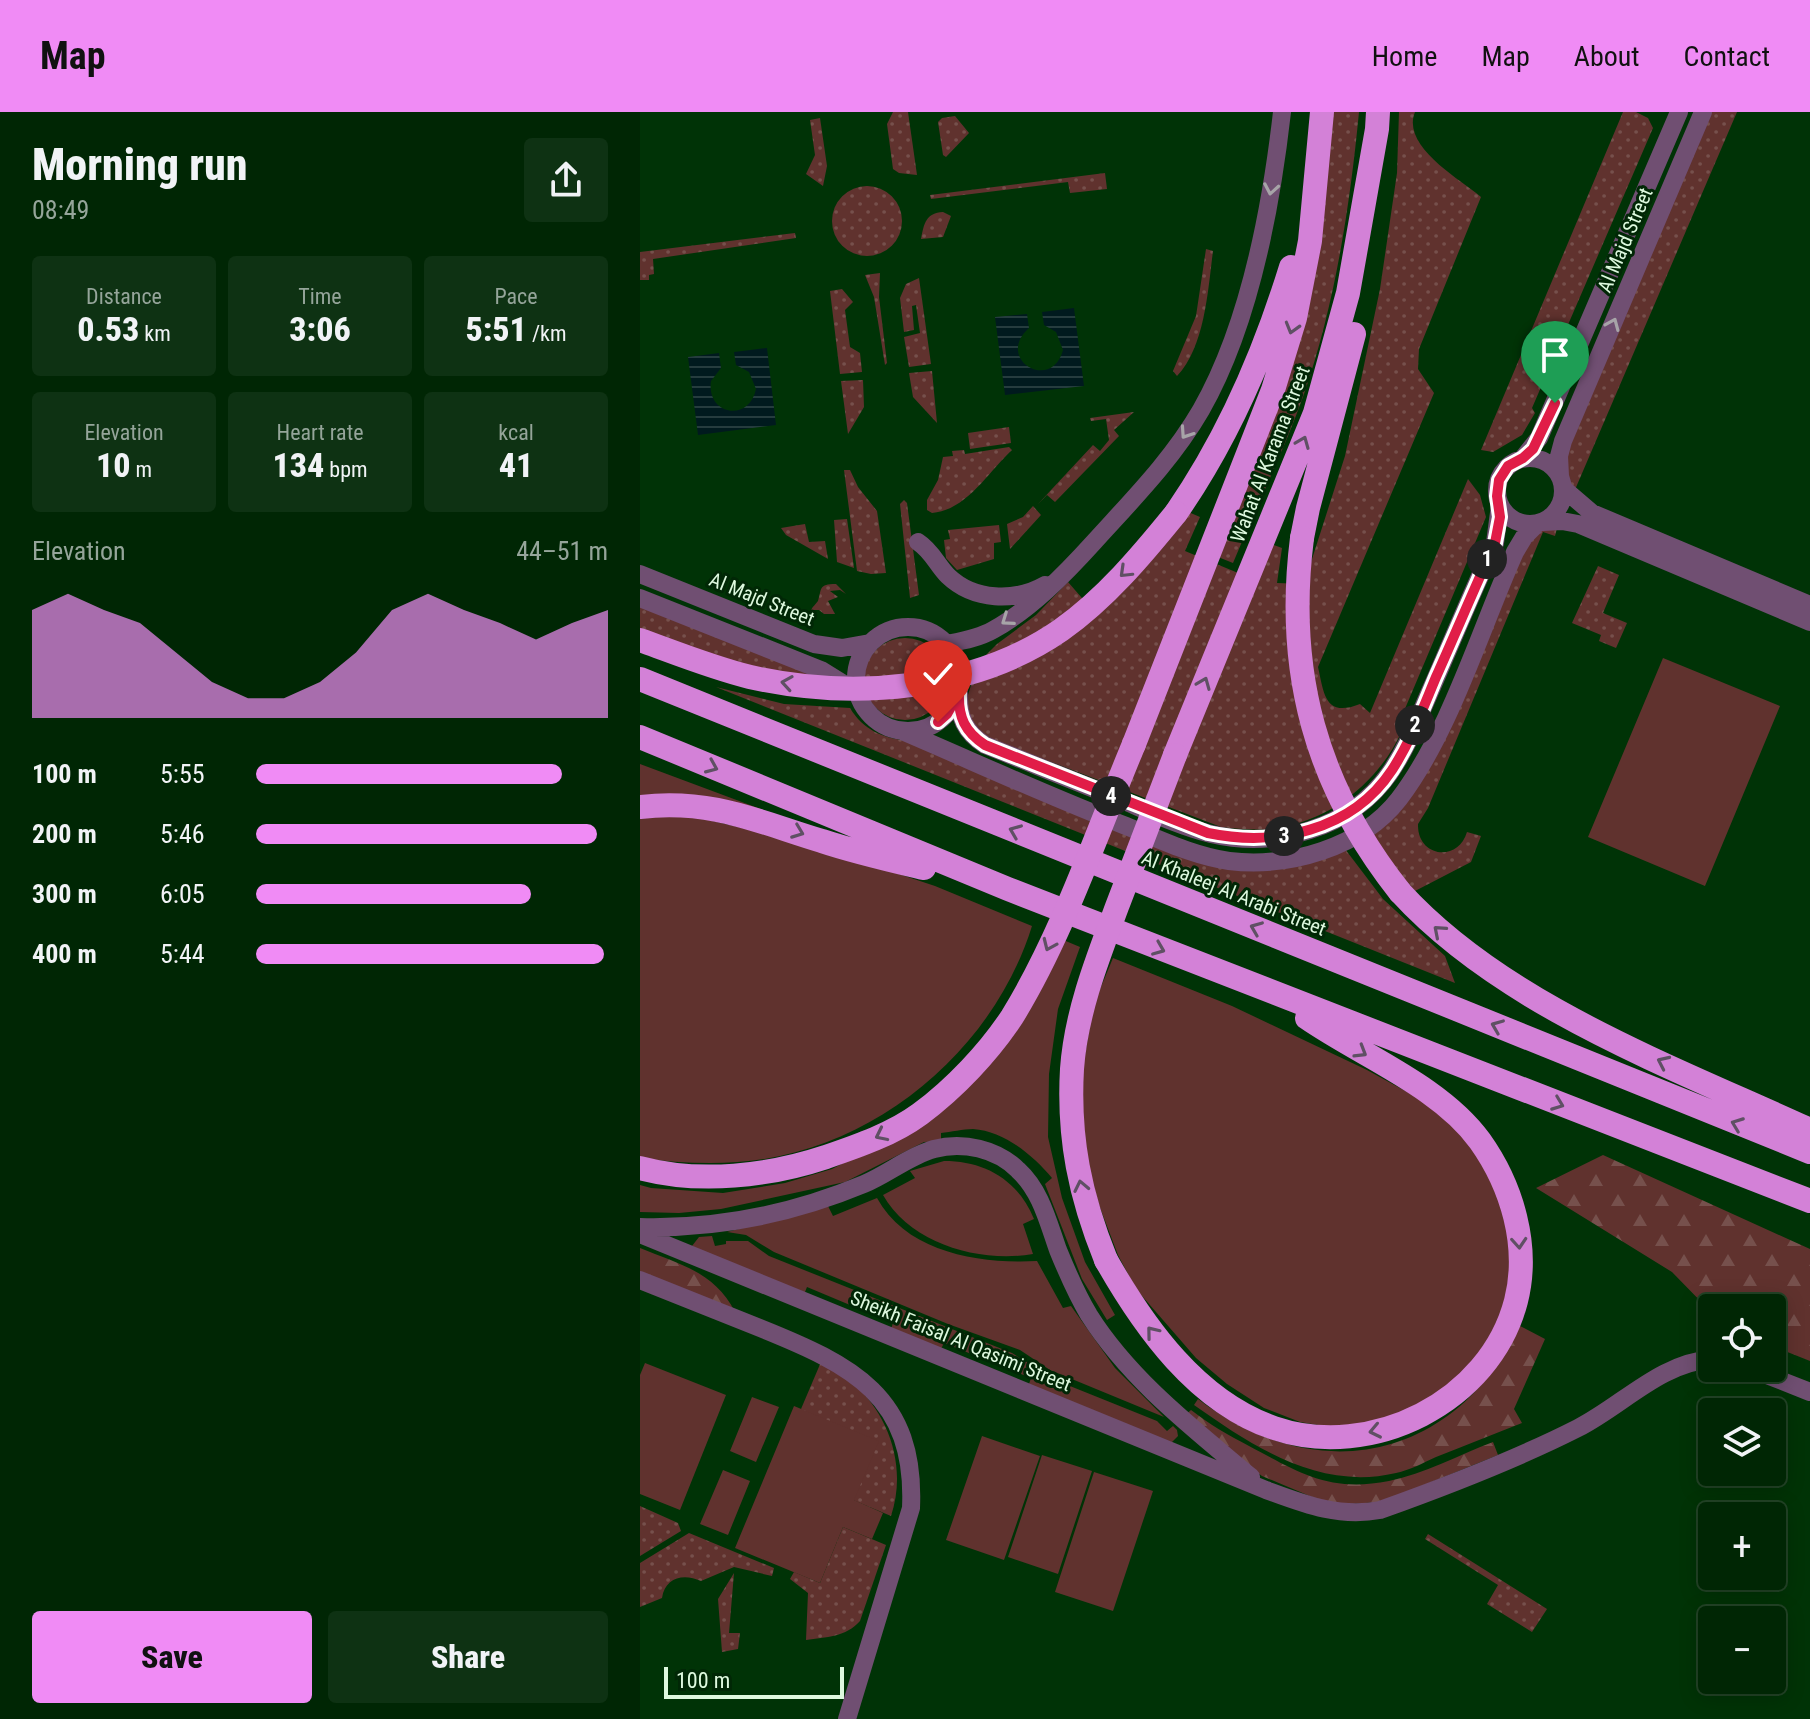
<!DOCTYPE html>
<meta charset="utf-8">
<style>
body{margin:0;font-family:"Roboto Condensed",sans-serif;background:#0e3213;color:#f1f3f6;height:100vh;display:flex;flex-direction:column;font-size:30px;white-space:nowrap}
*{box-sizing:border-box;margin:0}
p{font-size:26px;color:#95a59a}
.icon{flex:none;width:44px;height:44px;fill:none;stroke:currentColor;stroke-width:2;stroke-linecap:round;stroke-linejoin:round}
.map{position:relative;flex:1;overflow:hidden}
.panel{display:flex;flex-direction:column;background:#002604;width:640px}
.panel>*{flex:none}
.controls{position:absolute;left:1058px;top:1182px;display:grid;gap:16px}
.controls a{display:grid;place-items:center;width:88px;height:88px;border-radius:8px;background:#002604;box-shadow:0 4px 20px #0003,0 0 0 2px #224326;font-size:40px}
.scale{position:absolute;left:24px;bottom:20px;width:180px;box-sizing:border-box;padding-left:8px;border:4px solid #def9df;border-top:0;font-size:22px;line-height:28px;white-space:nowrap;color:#def9df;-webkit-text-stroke:6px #012706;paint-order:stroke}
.pin{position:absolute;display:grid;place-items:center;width:68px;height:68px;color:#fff;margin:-82px -34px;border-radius:50% 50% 50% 0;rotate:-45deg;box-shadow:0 0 8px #0007}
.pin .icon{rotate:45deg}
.km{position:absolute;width:40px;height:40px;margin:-20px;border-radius:50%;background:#222;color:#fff;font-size:22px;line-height:40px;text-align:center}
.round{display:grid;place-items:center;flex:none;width:84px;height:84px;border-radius:8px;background:#0e3213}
.summary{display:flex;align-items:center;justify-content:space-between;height:136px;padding:0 32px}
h1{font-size:44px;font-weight:800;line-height:60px}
.stats{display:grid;grid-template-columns:repeat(3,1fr);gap:12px;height:136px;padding:8px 32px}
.stats div{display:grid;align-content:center;border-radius:8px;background:#0e3213;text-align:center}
.stats b{font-size:34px;font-weight:800}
.stats small{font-size:22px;font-weight:400}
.stats p{font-size:22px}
.chart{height:224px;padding:16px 32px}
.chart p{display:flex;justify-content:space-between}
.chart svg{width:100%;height:144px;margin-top:8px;fill:#f08bf5;opacity:.7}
.button{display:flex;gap:16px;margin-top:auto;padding:16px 32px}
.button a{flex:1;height:92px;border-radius:8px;background:#f08bf5;color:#111;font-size:32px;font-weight:800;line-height:92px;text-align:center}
.button a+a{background:#0e3213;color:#f1f3f6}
ul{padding:0 32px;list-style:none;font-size:26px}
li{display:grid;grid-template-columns:128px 96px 1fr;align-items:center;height:60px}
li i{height:20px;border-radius:10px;background:#f08bf5}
header{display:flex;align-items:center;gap:48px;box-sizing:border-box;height:112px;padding:0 40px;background:#f08bf5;color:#111}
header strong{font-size:38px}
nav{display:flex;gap:44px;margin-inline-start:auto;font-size:28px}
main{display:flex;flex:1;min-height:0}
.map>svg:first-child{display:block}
.grass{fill:url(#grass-dots)}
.forest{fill:url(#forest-firs)}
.green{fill:#60322e}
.water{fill:url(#water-rules)}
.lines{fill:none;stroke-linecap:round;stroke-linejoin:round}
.minor{stroke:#704f72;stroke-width:18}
.highway{stroke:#d381d7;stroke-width:24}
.highway-bridge{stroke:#d381d7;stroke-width:24}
.oneway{stroke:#a7a4a8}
.oneway2{stroke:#5f5064}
.route-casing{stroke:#fff;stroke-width:16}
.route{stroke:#e11d48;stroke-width:10}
.labels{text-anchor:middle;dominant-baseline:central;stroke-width:6;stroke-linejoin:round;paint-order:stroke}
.street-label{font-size:20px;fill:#def9df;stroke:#012706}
</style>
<header>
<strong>Map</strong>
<nav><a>Home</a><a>Map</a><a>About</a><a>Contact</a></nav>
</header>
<main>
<section class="panel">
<div class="summary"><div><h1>Morning run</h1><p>08:49</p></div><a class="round"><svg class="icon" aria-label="share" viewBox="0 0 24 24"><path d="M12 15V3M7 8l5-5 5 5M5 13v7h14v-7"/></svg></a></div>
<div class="stats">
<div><p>Distance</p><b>0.53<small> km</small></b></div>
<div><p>Time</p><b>3:06</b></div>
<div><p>Pace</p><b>5:51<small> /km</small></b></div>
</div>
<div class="stats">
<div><p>Elevation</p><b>10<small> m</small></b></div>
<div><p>Heart rate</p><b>134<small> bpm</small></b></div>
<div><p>kcal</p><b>41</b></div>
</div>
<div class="chart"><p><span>Elevation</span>44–51 m</p>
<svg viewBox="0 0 160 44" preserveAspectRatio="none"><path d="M0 44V11L10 6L20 11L30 15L40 24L50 33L60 38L70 38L80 33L90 24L100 11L110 6L120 11L130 15L140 20L150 15L160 11V44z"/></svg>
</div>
<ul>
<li><b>100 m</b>5:55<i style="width:87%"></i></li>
<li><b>200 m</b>5:46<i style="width:97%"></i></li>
<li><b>300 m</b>6:05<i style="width:78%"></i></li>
<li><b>400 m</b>5:44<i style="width:99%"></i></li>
</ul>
<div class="button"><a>Save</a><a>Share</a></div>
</section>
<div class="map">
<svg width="1170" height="1607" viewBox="0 0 1170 1607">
<defs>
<pattern id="grass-dots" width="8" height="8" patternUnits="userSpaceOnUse" patternTransform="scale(2)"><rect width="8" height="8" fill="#60322e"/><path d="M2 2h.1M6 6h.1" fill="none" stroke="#76504c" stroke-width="1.8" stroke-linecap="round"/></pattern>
<pattern id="forest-firs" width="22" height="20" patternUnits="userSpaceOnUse" patternTransform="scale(2)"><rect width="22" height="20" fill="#60322e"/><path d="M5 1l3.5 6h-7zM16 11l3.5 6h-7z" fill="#76504c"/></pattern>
<pattern id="water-rules" width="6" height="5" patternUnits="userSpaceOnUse" patternTransform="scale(2)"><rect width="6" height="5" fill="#001a1e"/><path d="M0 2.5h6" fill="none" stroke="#253c3e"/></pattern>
</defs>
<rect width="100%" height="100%" fill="#003306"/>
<path class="grass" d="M253,0H268L277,63L259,61L253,57L247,12Z
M691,0H719C710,94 695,192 664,282C644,339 616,395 593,451L573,443L636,275Z
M759,0H775C761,34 818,66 841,85L779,237L778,257L794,281L678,555C684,582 685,606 720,592L730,601L828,367L840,383L846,405L756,618L761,621C738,670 691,708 637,716C619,719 600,717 581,715L354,628L335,617L326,603L327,586L338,551L357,532L396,503L428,470L455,501L546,399L560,405L545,439L615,468L631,432L642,436L637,471L664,472L705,344L740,177L757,61Z
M983,0H996L1008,6L1013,16L892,296L895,301L882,323L853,340L841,338Z
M1068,0H1097L931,387L917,374L916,363Z
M315,4L329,21L306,45L303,43L298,10L302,6Z
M180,6L187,54L183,74L166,62L175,43L170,8Z
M465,61L467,77L430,81L428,70L291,87L290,83Z
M192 109a35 35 0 1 1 70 0a35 35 0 1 1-70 0Z
M303,100L311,104L303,125L281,127C284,111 286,101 303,100Z
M155,121L156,126L13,147L14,162L9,163V168H0V140Z
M566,137L573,139C568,177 565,235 537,264L533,259L556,204Z
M240,161L239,185L247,251L245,253L234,185L225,163Z
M279,166L291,252L269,255L264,225L280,221L276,193L272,194L274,218L264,220L260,186L266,172Z
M202,177L213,190L205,198L210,235L220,241L222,260L200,262L190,179Z
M292,259L297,311L273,285L269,261Z
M223,268L224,295L208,322L201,269Z
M494,300L474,318L479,324L415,390L407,383L398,392L453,333L460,339L469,328L466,307L451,309L450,306Z
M369,315L371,331L330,337L328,321Z
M369,335L372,338C348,360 327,398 292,401L287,398V388L298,368L303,345L313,344L312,339L324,338L325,342Z
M204,358H210L218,375L237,399L246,461L231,462L217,459Z
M264,388L267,391L279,483L270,486L260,392Z
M393,394L401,403L370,437L367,412L383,405Z
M207,407L214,456L197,450L194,408Z
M165,412L169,430L185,429L188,447L146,423L141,416Z
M359,413L361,430L354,431V447L317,458L306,446L304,428L310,427L308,418Z
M903,413L917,416L915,424L903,420L788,696L778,712C777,745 818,751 827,720L841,724L831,750L775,779L727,724L748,707L881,436Z
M958,454L979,463L963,501L987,511L976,536L959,529L961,523L932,511Z
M196,472L206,482L200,478L190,479L198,485L188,489L195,502H184L179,498H171C173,494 176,492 178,489C182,477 178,472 196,472Z
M0,493L160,556L180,569L129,562L0,518Z
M224 567a41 41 0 1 1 82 0a41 41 0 1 1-82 0Z
M76,575L144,592L210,596C223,618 243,626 268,629L591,756C637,759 662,755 705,737L743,787L805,844L815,871Z
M181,1250C191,1257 204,1262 213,1271C250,1304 267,1356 251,1404L213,1388L161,1297Z
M0,1394L38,1411L41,1419L0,1444Z
M203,1415L246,1433L220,1509C206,1525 186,1525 166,1528L168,1481L150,1467L154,1460L180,1471Z
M49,1421L134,1456L132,1464L94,1455L61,1469C44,1461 25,1465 22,1486L0,1495V1451Z
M788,1422L907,1497L892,1520L847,1492L858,1473L785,1427Z
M94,1461L89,1521H100L98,1537L82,1540L78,1487Z"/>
<path class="forest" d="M963,1043L1170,1137V1249L1132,1234V1196H1072V1201L1032,1160L896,1076Z
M0,1136C39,1152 75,1160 95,1200L0,1161Z
M880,1214L905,1227L874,1297L882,1311C853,1322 825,1334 796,1345C783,1351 770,1358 756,1361C679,1379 614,1335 554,1293L558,1287C676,1377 814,1350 880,1214Z
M551,1298C569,1312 588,1323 609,1334C658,1360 689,1381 749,1369C784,1362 819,1343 853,1330L858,1343L742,1390L691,1393L622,1364L544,1304Z"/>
<path class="green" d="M1023,546L1140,594L1065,774L948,725Z
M0,652L250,745L0,687Z
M13,704H51L162,730L295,774L392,814C357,927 256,1019 140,1044C96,1054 45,1052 0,1046V707Z
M421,827L440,835L418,897L409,962L408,1025L422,1086L445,1150L475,1203L467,1208L442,1167L405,1072L412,1066C393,1043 364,1019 333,1017C323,1017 311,1020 301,1021V1029L284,1030L205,1070L81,1097L39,1101L0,1100V1073L11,1076L83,1081L145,1071L192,1057L278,1012Z
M473,846L592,894L727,958L800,998L837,1032L875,1104L866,1200L815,1276L752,1308L691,1315L660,1310L624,1296L587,1272L556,1246L496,1177L478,1143L459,1093L447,1050L443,1015V956L453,894Z
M304,1049C345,1049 378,1068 394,1107L383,1112L393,1142C339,1151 271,1132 243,1083L275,1066L270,1059Z
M237,1086C267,1141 340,1152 397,1149L423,1196L431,1194L475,1256L524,1305L410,1258L380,1238L308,1212L134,1140L106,1123L87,1120L188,1094L193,1104Z
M72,1124L75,1134L86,1132V1129H108L129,1144L372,1241L420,1270L517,1309L527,1319L533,1314L537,1318L538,1324L532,1330H527L388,1275L391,1266L304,1231L300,1239L250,1220L253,1211L167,1175L163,1185L52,1134L59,1125Z
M5,1251L86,1283L40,1398L0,1382V1263Z
M112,1285L139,1295L116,1350L90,1339Z
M154,1294L239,1329L214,1388L243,1401L232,1427L203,1415L180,1471L95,1436Z
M342,1324L400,1344L364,1448L306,1428Z
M402,1343L452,1359L418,1462L368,1445Z
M83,1358L110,1369L88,1423L60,1412Z
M454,1360L513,1379L473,1499L415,1480Z"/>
<path class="water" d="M434,196L444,274L365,283L355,205L387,202L389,216C354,247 412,281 423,238L416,220L404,213L402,200Z
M127,236L136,313L58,323L48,245L79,241L81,256L71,269C66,303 109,311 116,277L109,260L96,253L94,240Z"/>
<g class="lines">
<path class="minor" d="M857 379a33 33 0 1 1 66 0a33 33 0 1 1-66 0Z
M883,346L899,326L1039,0
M920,364L919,344L923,329L1063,0
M924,377L952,401L1170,493
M903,410L922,409L938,412L1170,510
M278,430C292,439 297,453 308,464C334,489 375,490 405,473
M0,462L174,532L202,536L230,531
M0,486L181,558L210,576
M216 567a52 52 0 1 1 104 0a52 52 0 1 1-104 0Z
M307,532C322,529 339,526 353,518C391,497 425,462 454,430C492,388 532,348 561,298C610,212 631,97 642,0
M319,581C318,605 325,620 345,633C388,650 431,668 475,685C506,698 538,714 571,722C635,737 710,717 749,662C768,635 779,604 792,575C813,527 833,478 855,431L860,393
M262,619C337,651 410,685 486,714C519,727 553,744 589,749C648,756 721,736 759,687C810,620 840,518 875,440L884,425L898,411
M0,1115C77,1117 152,1102 224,1072C248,1062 269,1044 294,1037C323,1029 357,1037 378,1058C401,1079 408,1110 418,1138C427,1160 437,1183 449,1203C490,1268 554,1317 611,1365
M0,1122L626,1378C664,1392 699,1406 740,1398C807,1374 875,1348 938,1316C983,1293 1020,1251 1072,1247
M0,1168C40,1184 80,1200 120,1216C212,1253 276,1284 271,1396L207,1607
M1109,1256L1170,1280"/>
<path class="highway" d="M536,401C588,326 624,243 651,155
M662,426L668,396L714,222
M0,567L1170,1040
M0,625L368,777L1170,1089
M494,632L633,278L655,206L670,129L682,0
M535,643L675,301L708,181L737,17L738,0
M0,695C72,687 116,709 182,729C215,740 250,748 284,756
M760,780C863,893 1033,955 1170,1018
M466,1148C504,1215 557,1290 634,1316C731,1349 850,1290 876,1189C890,1134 872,1074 840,1029C800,974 722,944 667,906"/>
<path class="highway-bridge" d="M662,426C645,560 676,674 760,780
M0,528C36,541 73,556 110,565C212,588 333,579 421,518C465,487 502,443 536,401
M0,1056C60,1072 129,1064 186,1045C218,1034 253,1022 280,1002C314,977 349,940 372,905C422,824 457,720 494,632
M466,1148C440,1084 428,1026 432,957C436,900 458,845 478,792C497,742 516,693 535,643"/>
</g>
<defs><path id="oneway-chevron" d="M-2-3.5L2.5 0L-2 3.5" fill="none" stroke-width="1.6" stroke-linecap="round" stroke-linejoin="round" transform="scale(2)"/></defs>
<g class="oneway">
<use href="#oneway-chevron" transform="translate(631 77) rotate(100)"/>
<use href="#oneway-chevron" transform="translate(973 212) rotate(-67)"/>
<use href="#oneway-chevron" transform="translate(546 321) rotate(124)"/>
<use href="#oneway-chevron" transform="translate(367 508) rotate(145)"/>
</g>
<g class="oneway2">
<use href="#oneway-chevron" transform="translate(652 216) rotate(106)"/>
<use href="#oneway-chevron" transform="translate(663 330) rotate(-68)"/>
<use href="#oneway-chevron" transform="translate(485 460) rotate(136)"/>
<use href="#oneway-chevron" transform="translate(147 571) rotate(-171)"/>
<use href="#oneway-chevron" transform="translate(564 571) rotate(-68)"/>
<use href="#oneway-chevron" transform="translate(72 655) rotate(23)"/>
<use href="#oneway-chevron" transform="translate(375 719) rotate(-158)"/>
<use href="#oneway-chevron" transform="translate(158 720) rotate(21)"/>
<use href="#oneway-chevron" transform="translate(616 816) rotate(-158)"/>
<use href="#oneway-chevron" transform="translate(799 819) rotate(-139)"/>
<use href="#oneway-chevron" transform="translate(409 833) rotate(114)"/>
<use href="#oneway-chevron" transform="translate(519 837) rotate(22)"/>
<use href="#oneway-chevron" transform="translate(857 914) rotate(-158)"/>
<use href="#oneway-chevron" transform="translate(721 940) rotate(31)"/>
<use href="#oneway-chevron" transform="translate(1023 950) rotate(-155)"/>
<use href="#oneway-chevron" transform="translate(918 992) rotate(21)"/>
<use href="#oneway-chevron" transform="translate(1097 1012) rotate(-159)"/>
<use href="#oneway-chevron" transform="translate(241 1023) rotate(154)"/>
<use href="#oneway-chevron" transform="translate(441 1074) rotate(-102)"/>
<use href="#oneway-chevron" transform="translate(879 1131) rotate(86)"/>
<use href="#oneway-chevron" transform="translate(512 1220) rotate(-129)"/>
<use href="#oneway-chevron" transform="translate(735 1319) rotate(168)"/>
</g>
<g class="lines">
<g class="route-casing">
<path id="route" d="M298,610L307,602L319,581C318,605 325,620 345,633L568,721C635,735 712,719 752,658C771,629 783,596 796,565C816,520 835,475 855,431L860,405L857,384L859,368L868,354L883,346L893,337L915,291"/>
</g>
<use href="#route" class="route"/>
</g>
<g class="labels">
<g class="street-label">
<text transform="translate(985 128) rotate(-67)">Al Majd Street</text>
<text transform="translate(630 342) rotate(-69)">Wahat Al Karama Street</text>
<text transform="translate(122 487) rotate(22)">Al Majd Street</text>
<text transform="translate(594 781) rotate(22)">Al Khaleej Al Arabi Street</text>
<text transform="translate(321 1229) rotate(22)">Sheikh Faisal Al Qasimi Street</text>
</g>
</g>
</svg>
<div class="controls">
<a><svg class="icon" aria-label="locate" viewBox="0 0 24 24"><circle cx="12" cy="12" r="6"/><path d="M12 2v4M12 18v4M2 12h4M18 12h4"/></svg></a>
<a><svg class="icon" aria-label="layers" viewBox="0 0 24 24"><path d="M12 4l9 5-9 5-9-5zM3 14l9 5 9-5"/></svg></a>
<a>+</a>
<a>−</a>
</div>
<div class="scale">100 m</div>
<div class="pin" style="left:915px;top:291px;background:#1e9e55"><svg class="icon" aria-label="arrive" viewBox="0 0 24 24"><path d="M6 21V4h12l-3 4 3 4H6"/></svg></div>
<div class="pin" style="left:298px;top:610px;background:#d93025"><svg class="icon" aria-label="check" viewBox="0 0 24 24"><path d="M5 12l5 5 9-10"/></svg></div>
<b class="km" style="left:847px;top:447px">1</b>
<b class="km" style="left:775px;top:613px">2</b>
<b class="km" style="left:644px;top:724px">3</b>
<b class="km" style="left:471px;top:684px">4</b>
</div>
</main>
